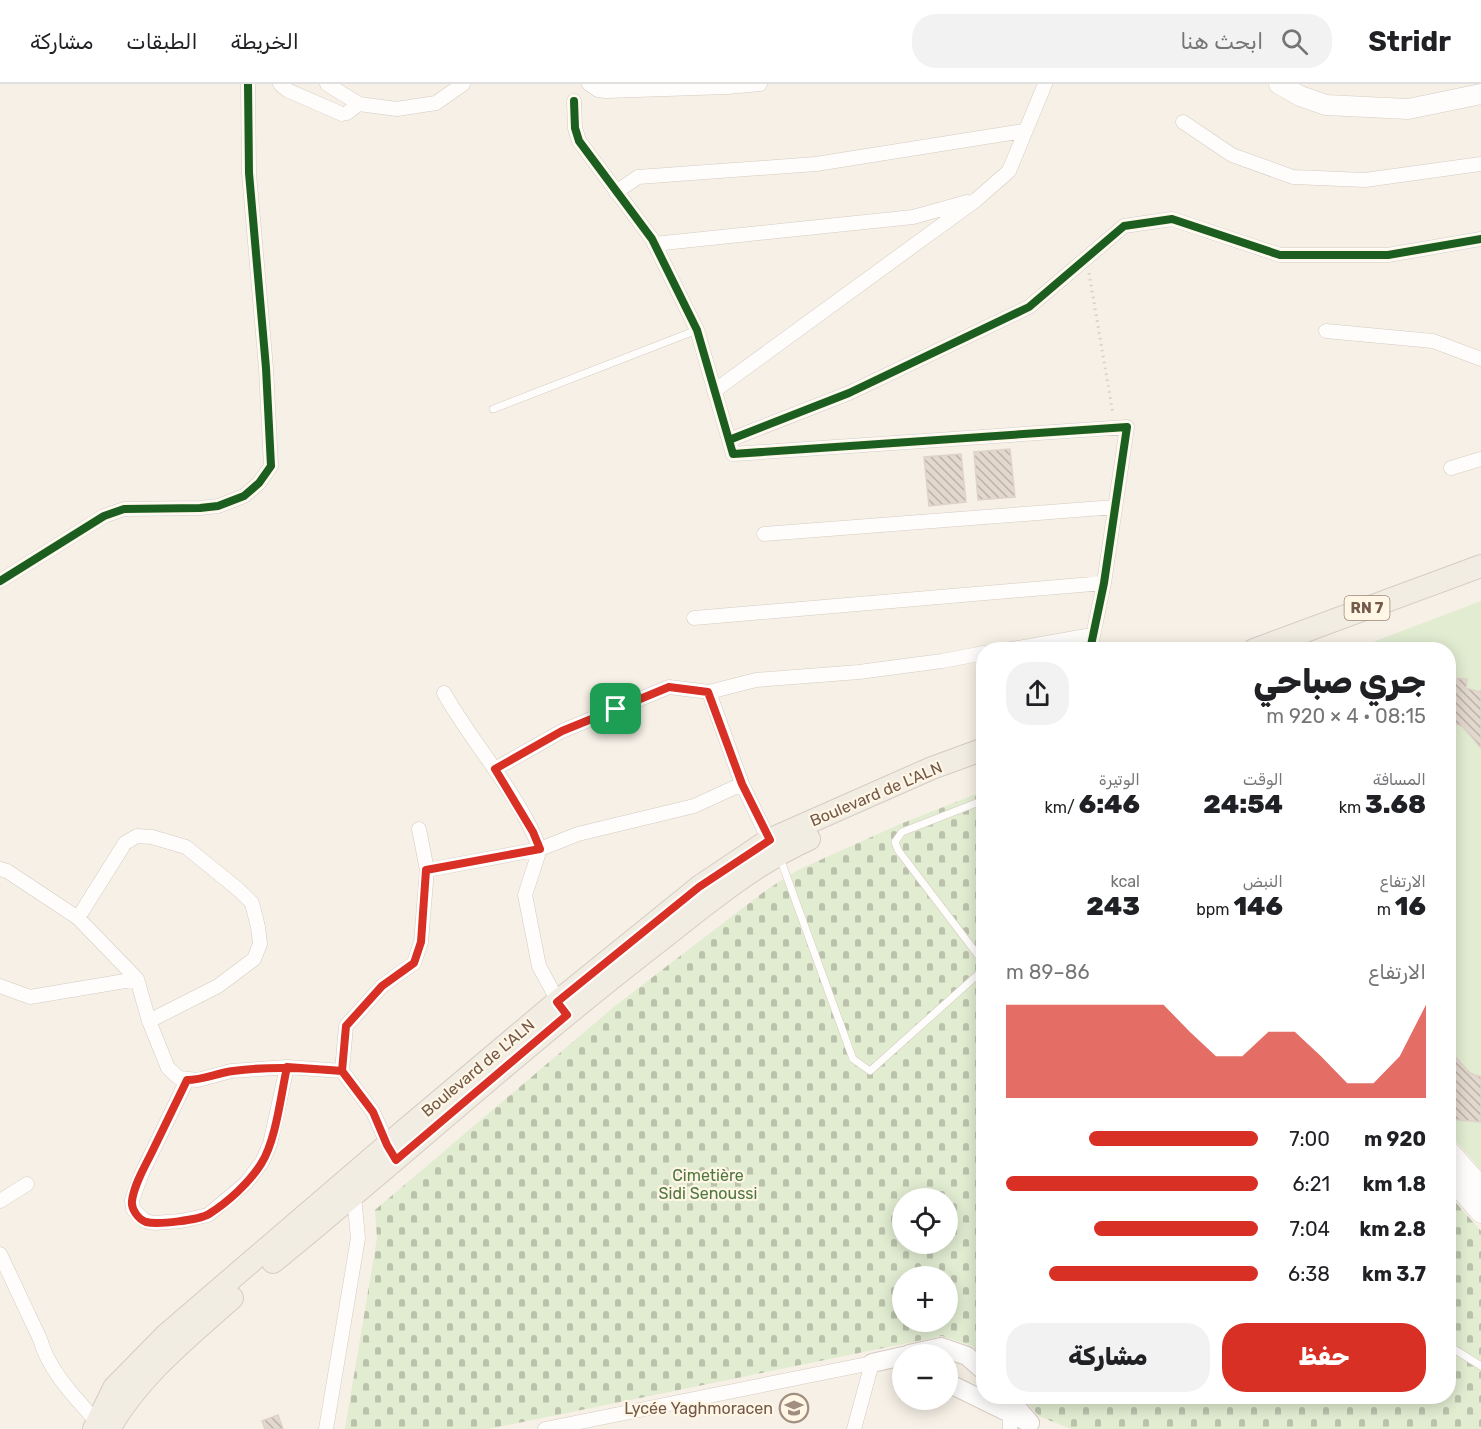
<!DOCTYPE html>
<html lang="ar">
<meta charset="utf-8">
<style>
body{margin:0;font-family:Rubik,"Noto Sans Arabic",sans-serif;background:#f2f2f2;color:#202124;direction:rtl;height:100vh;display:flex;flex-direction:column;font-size:22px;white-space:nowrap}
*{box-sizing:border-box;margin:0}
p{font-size:20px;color:#757577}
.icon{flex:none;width:33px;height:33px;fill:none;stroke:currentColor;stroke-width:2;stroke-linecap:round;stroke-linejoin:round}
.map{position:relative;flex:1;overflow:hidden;direction:ltr}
.sheet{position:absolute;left:976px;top:558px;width:480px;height:762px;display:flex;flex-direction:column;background:#fff;border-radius:24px;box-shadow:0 3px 15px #0003;direction:rtl}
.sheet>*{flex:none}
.tools{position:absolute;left:892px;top:1104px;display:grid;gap:12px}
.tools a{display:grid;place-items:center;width:66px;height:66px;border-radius:50%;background:#fff;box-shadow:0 3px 15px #0003;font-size:30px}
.pin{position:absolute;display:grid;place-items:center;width:51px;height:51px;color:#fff;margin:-26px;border-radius:12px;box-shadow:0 3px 9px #0006}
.round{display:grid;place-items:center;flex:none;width:63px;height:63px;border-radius:24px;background:#f2f2f2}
.overview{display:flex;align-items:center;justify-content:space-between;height:102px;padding:0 30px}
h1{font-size:33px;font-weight:800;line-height:45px}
.metrics{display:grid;grid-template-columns:repeat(3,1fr);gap:9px;height:102px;padding:6px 30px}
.metrics div{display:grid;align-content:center}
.metrics b{font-size:26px;font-weight:800}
.metrics small{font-size:16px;font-weight:400}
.metrics p{font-size:16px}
.chart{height:168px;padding:12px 30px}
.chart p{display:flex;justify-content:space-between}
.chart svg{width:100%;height:108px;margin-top:6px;fill:#d93025;opacity:.7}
.cta{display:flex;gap:12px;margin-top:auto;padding:12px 30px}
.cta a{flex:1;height:69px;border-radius:24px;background:#d93025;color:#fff;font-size:24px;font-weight:800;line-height:69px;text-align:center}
.cta a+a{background:#f2f2f2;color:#202124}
ul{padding:0 30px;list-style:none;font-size:20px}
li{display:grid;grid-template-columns:96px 72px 1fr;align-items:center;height:45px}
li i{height:15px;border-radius:8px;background:#d93025}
header{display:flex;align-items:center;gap:36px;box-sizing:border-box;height:84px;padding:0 30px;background:#fff;border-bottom:2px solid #e0e0e0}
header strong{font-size:28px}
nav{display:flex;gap:33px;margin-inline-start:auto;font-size:21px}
.search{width:420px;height:54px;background:#f2f2f2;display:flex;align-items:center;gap:15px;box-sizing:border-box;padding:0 21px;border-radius:24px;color:#757577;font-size:22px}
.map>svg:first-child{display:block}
.cemetery{fill:url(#cemetery-stones);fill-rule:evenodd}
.pitch{fill:#e1ecd1}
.building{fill:url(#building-back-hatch);stroke:#dfd3c9;stroke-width:1.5}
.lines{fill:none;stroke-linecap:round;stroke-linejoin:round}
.service-casing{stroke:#d5cbc2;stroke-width:8}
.minor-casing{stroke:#d5cbc2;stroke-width:15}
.tertiary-casing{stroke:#d5cbc2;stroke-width:20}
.secondary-casing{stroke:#d6cdc3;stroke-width:21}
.primary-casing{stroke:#d5cbc4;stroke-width:24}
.path{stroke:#d7cfc9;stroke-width:3;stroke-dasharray:1.5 4.5;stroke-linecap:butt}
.service{stroke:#fefdfb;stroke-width:7}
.minor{stroke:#fefdfb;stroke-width:14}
.tertiary{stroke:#fefdfb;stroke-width:18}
.secondary{stroke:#fefdfb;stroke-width:20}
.primary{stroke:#f1ede3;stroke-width:22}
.cycleway-casing{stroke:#fff6e6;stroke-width:11}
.cycleway{stroke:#1b5e20;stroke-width:8}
.route-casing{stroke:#fff;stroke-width:12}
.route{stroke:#d93025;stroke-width:8}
.labels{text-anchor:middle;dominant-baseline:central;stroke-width:4.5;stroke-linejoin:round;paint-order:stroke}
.shield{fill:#fff6e6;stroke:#9d8877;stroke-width:1.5}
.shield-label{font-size:15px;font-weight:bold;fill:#735948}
.street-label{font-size:16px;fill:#735948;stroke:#fff6e6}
.park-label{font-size:16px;fill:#4e7840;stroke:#fff6e6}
.poi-label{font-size:16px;fill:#735948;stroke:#fff6e6;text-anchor:end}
</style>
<header>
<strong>Stridr</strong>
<div class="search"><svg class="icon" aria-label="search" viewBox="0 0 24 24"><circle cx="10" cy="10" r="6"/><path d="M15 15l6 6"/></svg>ابحث هنا</div>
<nav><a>الخريطة</a><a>الطبقات</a><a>مشاركة</a></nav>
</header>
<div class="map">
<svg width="1481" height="1345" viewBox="0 0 1481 1345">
<defs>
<pattern id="cemetery-stones" width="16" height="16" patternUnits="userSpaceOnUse" patternTransform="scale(1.5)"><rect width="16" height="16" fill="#e1ecd1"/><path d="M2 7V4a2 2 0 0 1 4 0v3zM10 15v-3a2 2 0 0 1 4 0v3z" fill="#bbc2ac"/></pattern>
<pattern id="building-back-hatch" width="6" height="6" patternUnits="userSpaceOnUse" patternTransform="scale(1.5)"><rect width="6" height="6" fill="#e2d8ce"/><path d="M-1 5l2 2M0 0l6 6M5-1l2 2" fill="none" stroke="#bcb2a9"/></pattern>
</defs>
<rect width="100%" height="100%" fill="#f6f0e6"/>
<path class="cemetery" d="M984,707V1272L972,1262L942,1252L488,1345H345L377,1154L375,1126L615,922L765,807L798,786L898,741ZM903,1114H948V1160H903ZM903,1192H948V1238H903Z
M1449,1111L1481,1147V1345H1071L1039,1332L1022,1313L1449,1312Z"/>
<path class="pitch" d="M1481,517V1086L1449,1049V566H1352Z"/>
<path class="building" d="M1010,365L1015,413L978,416L974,368Z
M961,370L966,418L929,422L924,373Z
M1449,594L1467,595L1466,604L1479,608L1481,606V664L1462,642L1449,637Z
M1449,966L1470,989L1481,993V1038L1449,1035Z
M278,1331L283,1345H265L262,1337Z"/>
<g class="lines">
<g class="service-casing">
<path id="service" d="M493,325L697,246
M984,716L902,748L895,758L898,766L984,879
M780,774L853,975L870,987L984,885
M1449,1262L1481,1282"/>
</g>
<g class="minor-casing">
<path id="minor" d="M280,0L287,6L342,30L347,29L359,20
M327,0L359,20L397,25L436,19L463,0
M589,0L598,6L606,7L727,3L760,0
M574,17L575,44L579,57L652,155L697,246L733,370L1127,343L1104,499L1090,566
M1183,38L1232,71L1293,93L1365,96L1481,80
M616,108L638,93L816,80L1024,47
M654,160L913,133L967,118
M1326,247L1433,257L1481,275
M714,307L976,116L1009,87L1045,0
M729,356L849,309L1029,223L1124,142L1172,135L1280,171H1388L1481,155
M1451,384L1481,375
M764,450L1115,423
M0,497L104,432L124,425L200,424L218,422L244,412L259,399L271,382L266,284L249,89L248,0
M694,534L1104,499
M1006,566L1092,551
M709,608L742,700L769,756
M495,685L562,647L669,603L709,608L756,596L859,588L942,577L984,569
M419,745L427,786
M0,785L7,787L78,834L137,895L149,937L168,984L179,994L198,996L231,987L287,983L342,987L373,1028L390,1066
M78,834L125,759L137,752L152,753L186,763L239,806L252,819L258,843L260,860L254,875L218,902L149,937
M0,902L30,913L137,895
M560,921L539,882L525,811L540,765L578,750L694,722L742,700
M342,987L346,942L382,902L414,879L421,858L427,786L540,765C518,708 474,662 444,609
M187,996L142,1089L132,1116L133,1125L145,1137L154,1139L181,1137L208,1131L246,1099L262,1078L270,1060L287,983
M0,1117L27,1100
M0,1170L40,1255C49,1287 74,1312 96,1337
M326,1345L358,1154L354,1112
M545,1345L872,1279L854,1345
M1010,1345V1329"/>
</g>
<g class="tertiary-casing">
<path id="tertiary" d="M909,1270L941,1263L967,1272L984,1287
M872,1279L903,1272
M948,1299L1030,1339L1007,1312"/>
</g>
<g class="secondary-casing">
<path id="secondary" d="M1279,0L1300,12L1326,21L1408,25L1481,10
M1449,1067L1481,1103
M1449,1092L1481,1129"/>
</g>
<g class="primary-casing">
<path id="primary" d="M1254,566L1481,482
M273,1178C398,1076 518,967 645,868C697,828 749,782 809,755
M94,1345L114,1304L167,1250L387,1061L557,918L699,803L769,756L932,684L984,665
M109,1345C139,1292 187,1254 232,1214"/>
</g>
<path class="path" d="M1089,189L1113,330"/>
<use href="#service" class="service"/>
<use href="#minor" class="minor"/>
<use href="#tertiary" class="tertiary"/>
<use href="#secondary" class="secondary"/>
<use href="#primary" class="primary"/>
<g class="cycleway-casing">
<path id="cycleway" d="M574,17L575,44L579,57L652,155L697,246L733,370L1127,343L1104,499L1090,566
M729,356L849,309L1029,223L1124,142L1172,135L1280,171H1388L1481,155
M0,497L104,432L124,425L200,424L218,422L244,412L259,399L271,382L266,284L249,89L248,0"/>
</g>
<use href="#cycleway" class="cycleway"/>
</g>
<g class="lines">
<g class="route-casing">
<path id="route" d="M616,625L562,647L495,685L533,748L540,765L426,786L421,858L414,879L382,902L346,942L342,987C306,984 270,982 233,987C217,989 203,996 187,996C175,1021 163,1045 151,1070C144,1084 134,1101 132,1117C131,1125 138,1135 146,1138C158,1141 199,1136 209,1130C228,1118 249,1099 261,1080C276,1057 281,1010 287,983L342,987L373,1028L387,1061L396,1076L567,931L557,918L699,803L770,756L742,700L708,608L669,603L616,625"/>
</g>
<use href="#route" class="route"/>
</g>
<defs>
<g id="school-ring" transform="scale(1.5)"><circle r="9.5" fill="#fff6e6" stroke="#a18e7f" stroke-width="1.5"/><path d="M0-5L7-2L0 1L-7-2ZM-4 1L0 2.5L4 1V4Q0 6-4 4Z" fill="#a18e7f"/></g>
</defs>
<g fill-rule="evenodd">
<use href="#school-ring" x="794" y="1324"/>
</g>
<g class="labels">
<rect class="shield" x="1344.5" y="512" width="45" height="24" rx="4.5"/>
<g class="shield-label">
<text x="1367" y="524">RN 7</text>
</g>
<g class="street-label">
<text transform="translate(876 710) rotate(-23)">Boulevard de L'ALN</text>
<text transform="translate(478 984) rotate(-40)">Boulevard de L'ALN</text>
</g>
<g class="park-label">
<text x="708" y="1091">Cimetière<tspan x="708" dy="18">Sidi Senoussi</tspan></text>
</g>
<g class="poi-label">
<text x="773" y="1324">Lycée Yaghmoracen</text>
</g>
</g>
</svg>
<div class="tools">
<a><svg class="icon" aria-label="locate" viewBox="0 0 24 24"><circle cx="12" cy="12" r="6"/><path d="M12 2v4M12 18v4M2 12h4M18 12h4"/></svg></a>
<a>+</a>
<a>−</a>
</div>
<div class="pin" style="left:616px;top:625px;background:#1e9e55"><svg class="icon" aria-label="arrive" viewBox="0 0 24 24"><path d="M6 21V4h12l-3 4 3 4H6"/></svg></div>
<section class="sheet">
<div class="overview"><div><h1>جري صباحي</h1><p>08:15 · 4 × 920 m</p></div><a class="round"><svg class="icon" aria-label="share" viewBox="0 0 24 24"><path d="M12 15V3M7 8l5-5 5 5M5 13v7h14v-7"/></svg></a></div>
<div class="metrics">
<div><p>المسافة</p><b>3.68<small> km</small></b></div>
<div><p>الوقت</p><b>24:54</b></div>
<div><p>الوتيرة</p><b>6:46<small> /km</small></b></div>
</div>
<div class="metrics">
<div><p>الارتفاع</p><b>16<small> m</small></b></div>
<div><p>النبض</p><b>146<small> bpm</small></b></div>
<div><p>kcal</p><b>243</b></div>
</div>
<div class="chart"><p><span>الارتفاع</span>86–89 m</p>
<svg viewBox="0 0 160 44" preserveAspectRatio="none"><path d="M0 44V6L10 6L20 6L30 6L40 6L50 6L60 6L70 17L80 27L90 27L100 17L110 17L120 27L130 38L140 38L150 27L160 6V44z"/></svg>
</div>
<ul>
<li><b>920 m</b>7:00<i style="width:67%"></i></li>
<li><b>1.8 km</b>6:21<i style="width:100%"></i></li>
<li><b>2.8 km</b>7:04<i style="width:65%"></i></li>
<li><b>3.7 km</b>6:38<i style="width:83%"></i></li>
</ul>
<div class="cta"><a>حفظ</a><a>مشاركة</a></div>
</section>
</div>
